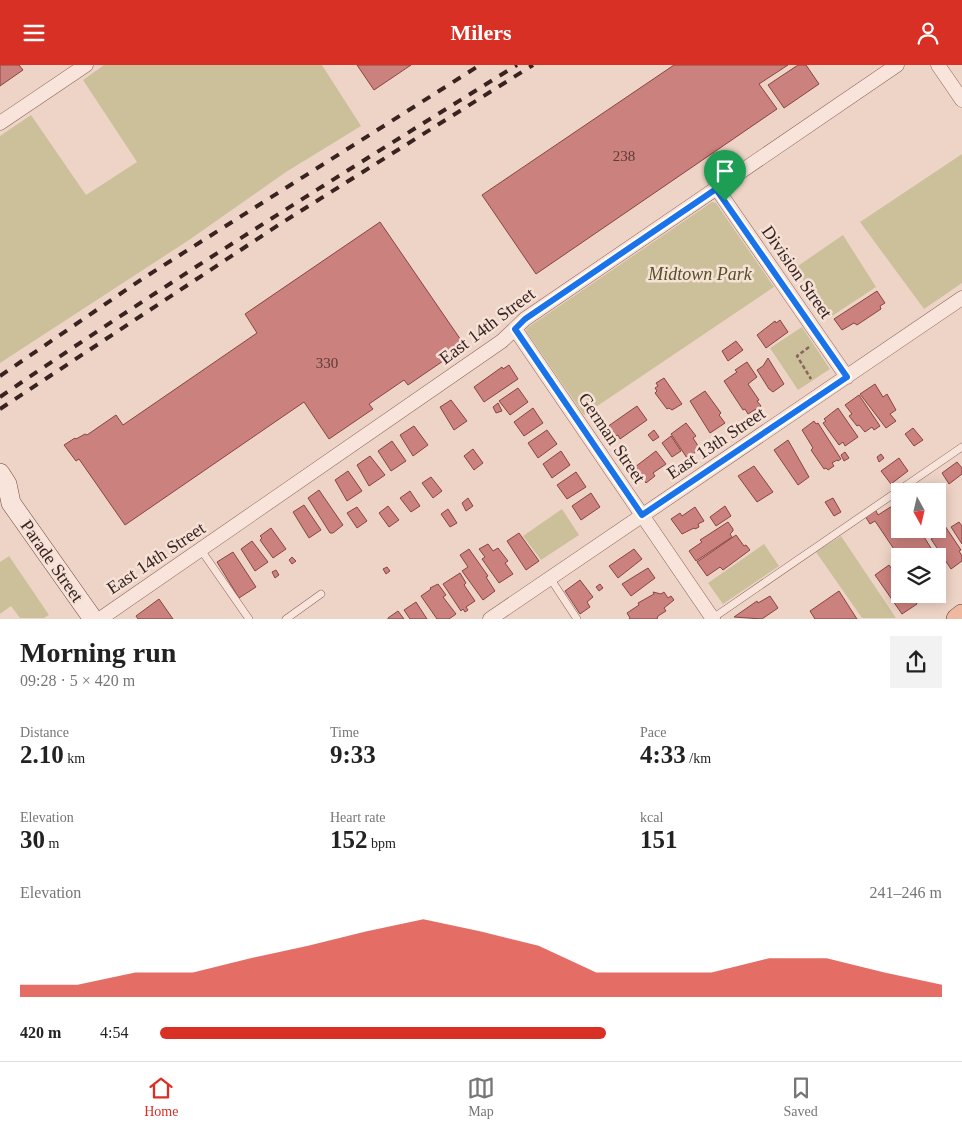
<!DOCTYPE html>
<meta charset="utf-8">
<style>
body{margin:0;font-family:"Times New Roman",serif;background:#f2f2f2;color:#222;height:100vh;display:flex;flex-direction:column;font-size:19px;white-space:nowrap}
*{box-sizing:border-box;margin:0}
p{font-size:16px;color:#767676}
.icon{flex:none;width:28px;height:28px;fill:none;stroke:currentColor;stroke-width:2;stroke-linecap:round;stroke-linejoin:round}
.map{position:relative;height:554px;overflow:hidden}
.panel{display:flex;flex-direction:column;background:#fff;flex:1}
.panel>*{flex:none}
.needle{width:32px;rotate:172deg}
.fabs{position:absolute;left:891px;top:418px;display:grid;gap:10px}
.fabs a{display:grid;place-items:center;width:55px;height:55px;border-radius:0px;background:#fff;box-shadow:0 2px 12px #0003;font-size:25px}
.pin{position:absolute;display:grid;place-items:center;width:42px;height:42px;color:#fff;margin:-51px -21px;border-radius:50% 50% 50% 0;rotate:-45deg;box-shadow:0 0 5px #0007}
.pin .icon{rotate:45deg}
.round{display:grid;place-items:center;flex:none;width:52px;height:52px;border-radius:0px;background:#f2f2f2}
.summary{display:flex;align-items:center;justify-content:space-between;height:85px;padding:0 20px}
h1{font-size:28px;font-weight:700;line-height:38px}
.metrics{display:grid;grid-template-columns:repeat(3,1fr);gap:8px;height:85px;padding:5px 20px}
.metrics div{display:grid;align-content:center}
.metrics b{font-size:25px;font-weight:700}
.metrics small{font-size:14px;font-weight:400}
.metrics p{font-size:14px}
.chart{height:140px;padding:10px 20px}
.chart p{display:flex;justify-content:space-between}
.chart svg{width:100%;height:90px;margin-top:5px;fill:#d93025;opacity:.7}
ul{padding:0 20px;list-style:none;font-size:16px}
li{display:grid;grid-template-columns:80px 60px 1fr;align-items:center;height:38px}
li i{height:12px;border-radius:6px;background:#d93025}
header{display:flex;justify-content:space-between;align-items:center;height:65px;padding:0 20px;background:#d93025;color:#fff;font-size:22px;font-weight:700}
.tabs{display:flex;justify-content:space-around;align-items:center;height:70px;border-top:1px solid #e0e0e0;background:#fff;font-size:14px;color:#767676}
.tabs a{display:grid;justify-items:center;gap:2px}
.tabs .current{color:#d93025}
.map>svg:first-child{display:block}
.green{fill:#ccc09a}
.building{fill:#cb817d;stroke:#884542}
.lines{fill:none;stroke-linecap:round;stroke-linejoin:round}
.service-casing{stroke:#89645c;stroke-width:8}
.minor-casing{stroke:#89645c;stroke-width:15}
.secondary-casing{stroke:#6b453f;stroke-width:20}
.primary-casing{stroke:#573430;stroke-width:22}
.path{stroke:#89645c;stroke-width:2.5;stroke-dasharray:4 2.5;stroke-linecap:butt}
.service{stroke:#f8e4da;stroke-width:7}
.minor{stroke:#f8e4da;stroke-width:14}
.secondary{stroke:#f8e4da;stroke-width:19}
.primary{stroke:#efb9a0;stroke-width:21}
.rail{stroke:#392320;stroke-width:4;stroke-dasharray:9 9;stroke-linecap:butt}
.route-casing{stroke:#fff;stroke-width:10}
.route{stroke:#1a73e8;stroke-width:6}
.labels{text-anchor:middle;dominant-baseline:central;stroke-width:5;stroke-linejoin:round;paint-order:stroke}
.number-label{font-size:15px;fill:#5e3a37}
.street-label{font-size:18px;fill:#392320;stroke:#f5e1d6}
.park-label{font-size:18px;font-style:italic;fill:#555027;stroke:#f5e1d6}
</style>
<header><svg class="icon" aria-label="menu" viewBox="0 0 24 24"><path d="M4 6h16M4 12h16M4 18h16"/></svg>Milers<svg class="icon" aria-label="person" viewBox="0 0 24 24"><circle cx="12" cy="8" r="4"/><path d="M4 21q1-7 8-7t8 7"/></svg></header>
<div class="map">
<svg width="962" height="554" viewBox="0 0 962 554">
<rect width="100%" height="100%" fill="#eed4c6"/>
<path class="green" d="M104,0H322L361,61L286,107L189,175L0,298V71L31,50L86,130L137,97L83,15Z
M962,89V218L924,244L860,157Z
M712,137L716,138L774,222L584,350L526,266L527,263Z
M843,170L876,222L829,253L795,203Z
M802,262L830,304L798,325L770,283Z
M562,444L579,470L541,495L523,471Z
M841,471L896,553H862L816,487Z
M764,479L779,501L723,539L708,518Z
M9,491L49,550L44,553H20L11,541L0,549V497Z"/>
<path class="building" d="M0,0H19L23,5L0,21Z
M357,0H411L374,25Z
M674,0H788L759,19L777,44L536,209L482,130Z
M798,0H806L819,19L784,43L768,20Z
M380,157L465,281L408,320L404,315L369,339L373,344L329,374L304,337L125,460L79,394L76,396L64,380L75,373L76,374L85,369L87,370L116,350L123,360L257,268L245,249Z
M877,226L885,238L880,241L881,244L857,260L854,258L842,265L834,254Z
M780,255L788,267L766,283L757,270L775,256L776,258Z
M736,276L743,285L728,296L722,286Z
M768,293L784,319L773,327L769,324L757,305L763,301Z
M747,297L757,312L748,319L759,335L757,336L761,341L748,349L745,344L743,345L724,316L737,307L735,305Z
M509,300L518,314L484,337L474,322L502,302L503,304Z
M664,313L682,339L672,345L669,343L667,344L655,328L657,326L655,323L658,321L656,318Z
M875,319L883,332L887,329L896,345L890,349L896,356L886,363L860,329Z
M518,323L528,337L510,350L499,336Z
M705,326L721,348L719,350L725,358L710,368L690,336Z
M859,330L880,361L874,365L872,362L865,367L859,360L857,361L849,351L852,349L845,340Z
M451,335L467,356L454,365L440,342Z
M498,338L502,346L496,348L493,342Z
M637,341L647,355L620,374L618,370L614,372L607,362Z
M533,343L543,358L524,371L514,357Z
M838,343L858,372L845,381L843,377L839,380L823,358L826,356L824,354Z
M814,356L816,359L818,358L841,394L838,396L837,395L832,398L834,401L828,405L826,403L824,404L811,385L813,383L802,365Z
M686,358L696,371L693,373L700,384L687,393L671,369Z
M414,361L428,380L413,391L400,370Z
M913,363L923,375L914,381L905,369Z
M547,365L557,379L538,393L528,378Z
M654,365L659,372L653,376L648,370Z
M671,371L681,386L672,392L662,378Z
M788,375L809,412L798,420L774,385Z
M392,376L406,396L391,406L378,386Z
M473,384L483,398L474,405L464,391Z
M561,386L570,400L552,413L543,399Z
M656,386L666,399L653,408L655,411L646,418L635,402Z
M845,387L849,393L844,396L841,390Z
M881,389L884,393L879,397L877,392Z
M370,391L385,410L369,421L357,400Z
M899,393L908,406L891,419L881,406Z
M957,397L962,403V409L949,419L942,408Z
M754,401L773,427L757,437L738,411Z
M348,406L362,426L347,436L335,415Z
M576,407L586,422L567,434L557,420Z
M431,412L442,426L433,433L422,418Z
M319,425L343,460L333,468H330L308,433Z
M410,426L420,441L411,447L400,433Z
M591,428L600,442L581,455L572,441Z
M468,433L473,441L466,446L462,438Z
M833,433L841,447L834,451L825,437Z
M900,436V464H919L936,491H900V493L875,456L870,459L865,451L875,444L878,450Z
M304,440L321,465L309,473L293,447Z
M388,441L399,455L389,462L379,448Z
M725,441L731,451L716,461L710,452Z
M357,442L367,456L357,463L347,448Z
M695,442L704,456L698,459L699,462L695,464L694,463L682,469L671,454L680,448L682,451Z
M448,444L457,458L450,462L441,449Z
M728,457L733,464V466L730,469L732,472L696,496L689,486L702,477L700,475Z
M959,457L962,461V479L951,462Z
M943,458L961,485L959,486L962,491V496L951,504L931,474L940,468L938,462Z
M271,463L286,484L273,493L260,475L262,473L260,471Z
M519,468L539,496L526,505L507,476Z
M736,470L744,481L746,480L750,485L723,505L720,502L707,511L697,497Z
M252,476L268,497L255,506L241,484Z
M488,479L493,486L498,483L508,496L505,498L513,509L499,518L482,494L485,492L479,484Z
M469,484L488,511L486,512L495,526L483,535L462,506L468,502L460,490Z
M634,484L642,494L618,513L609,501Z
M233,487L256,522L239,533L217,497Z
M292,492L296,496L292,499L289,495Z
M889,500L900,515V529H910L917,539L902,549L875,510Z
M387,502L390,506L386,509L383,504Z
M648,503L655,513L631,531L622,519Z
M276,505L279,510L275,513L272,507Z
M460,508L466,518L464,520L475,536L466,542L468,545L465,547L463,544L461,546L443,519Z
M580,515L593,532L587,537L590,542L580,549L565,526Z
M438,519L446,530L443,532L456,549L449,554H437L421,531L431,524L430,523Z
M600,519L603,523L599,526L596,522Z
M839,526L857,554H815L810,546Z
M653,527L661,529L664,527L668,533L671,531L674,535L664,543L666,546L658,551L657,554H629L630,553L627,548L639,540L638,538L654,529Z
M770,531L778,543L762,554L734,552L757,536L758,538Z
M159,534L173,554H138L136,551Z
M416,537L427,554H410L404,545Z
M398,546L404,554H388V553Z"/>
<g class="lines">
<g class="service-casing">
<path id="service" d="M201,485L249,554
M550,513L577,554
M713,553L962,382
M286,554L321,529"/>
</g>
<g class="minor-casing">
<path id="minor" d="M938,0L962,35
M0,58L86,0
M717,124L847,312
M515,264L713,554
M100,554L502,276L525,254L897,0
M490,554L962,233"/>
</g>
<g class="secondary-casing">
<path id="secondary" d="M0,408L7,419L11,438L93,554"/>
</g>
<g class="primary-casing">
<path id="primary" d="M957,554L962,550"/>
</g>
<path class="path" d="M809,282L797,291L811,314"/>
<use href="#service" class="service"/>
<use href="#minor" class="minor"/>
<use href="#secondary" class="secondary"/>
<use href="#primary" class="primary"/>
<path class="rail" d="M0,311L142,214L480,0
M0,332C169,216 343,108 517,0
M0,344L280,159L533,0"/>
</g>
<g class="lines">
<g class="route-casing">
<path id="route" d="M716,124L847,312L642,450L515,264L525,254Z"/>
</g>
<use href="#route" class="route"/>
</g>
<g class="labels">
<g class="number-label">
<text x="624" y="91">238</text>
<text x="327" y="298">330</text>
</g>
<g class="street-label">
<text transform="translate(797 207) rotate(55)">Division Street</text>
<text transform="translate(487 261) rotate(-37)">East 14th Street</text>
<text transform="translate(612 373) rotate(56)">German Street</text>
<text transform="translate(716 378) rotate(-34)">East 13th Street</text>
<text transform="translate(156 493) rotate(-34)">East 14th Street</text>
<text transform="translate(52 496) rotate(55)">Parade Street</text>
</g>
<g class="park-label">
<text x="700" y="209">Midtown Park</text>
</g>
</g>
</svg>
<div class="fabs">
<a><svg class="needle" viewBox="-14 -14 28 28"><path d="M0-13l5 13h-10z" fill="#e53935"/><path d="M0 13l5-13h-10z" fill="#767676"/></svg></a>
<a><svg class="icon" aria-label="layers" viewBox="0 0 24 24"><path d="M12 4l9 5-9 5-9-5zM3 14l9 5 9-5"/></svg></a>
</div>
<div class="pin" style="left:725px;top:136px;background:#1e9e55"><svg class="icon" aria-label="arrive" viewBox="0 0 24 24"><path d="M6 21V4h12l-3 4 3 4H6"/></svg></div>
</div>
<section class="panel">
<div class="summary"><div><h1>Morning run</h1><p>09:28 · 5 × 420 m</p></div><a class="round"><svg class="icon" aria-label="share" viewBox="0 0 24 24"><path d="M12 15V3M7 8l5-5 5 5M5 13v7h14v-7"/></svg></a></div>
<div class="metrics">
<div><p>Distance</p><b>2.10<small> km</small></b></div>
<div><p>Time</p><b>9:33</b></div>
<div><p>Pace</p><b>4:33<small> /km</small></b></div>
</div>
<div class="metrics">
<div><p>Elevation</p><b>30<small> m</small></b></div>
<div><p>Heart rate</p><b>152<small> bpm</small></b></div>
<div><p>kcal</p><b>151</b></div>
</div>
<div class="chart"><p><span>Elevation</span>241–246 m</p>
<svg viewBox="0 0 160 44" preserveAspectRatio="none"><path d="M0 44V38L10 38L20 32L30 32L40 25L50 19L60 12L70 6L80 12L90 19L100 32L110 32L120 32L130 25L140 25L150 32L160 38V44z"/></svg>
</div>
<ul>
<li><b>420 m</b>4:54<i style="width:57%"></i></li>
</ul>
</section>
<nav class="tabs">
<a class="current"><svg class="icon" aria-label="home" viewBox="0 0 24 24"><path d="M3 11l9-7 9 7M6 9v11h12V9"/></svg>Home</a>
<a><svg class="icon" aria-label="map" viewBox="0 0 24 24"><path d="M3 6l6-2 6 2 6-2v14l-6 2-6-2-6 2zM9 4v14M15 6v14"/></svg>Map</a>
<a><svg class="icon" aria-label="saved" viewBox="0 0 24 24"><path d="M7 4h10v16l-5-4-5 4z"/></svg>Saved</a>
</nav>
